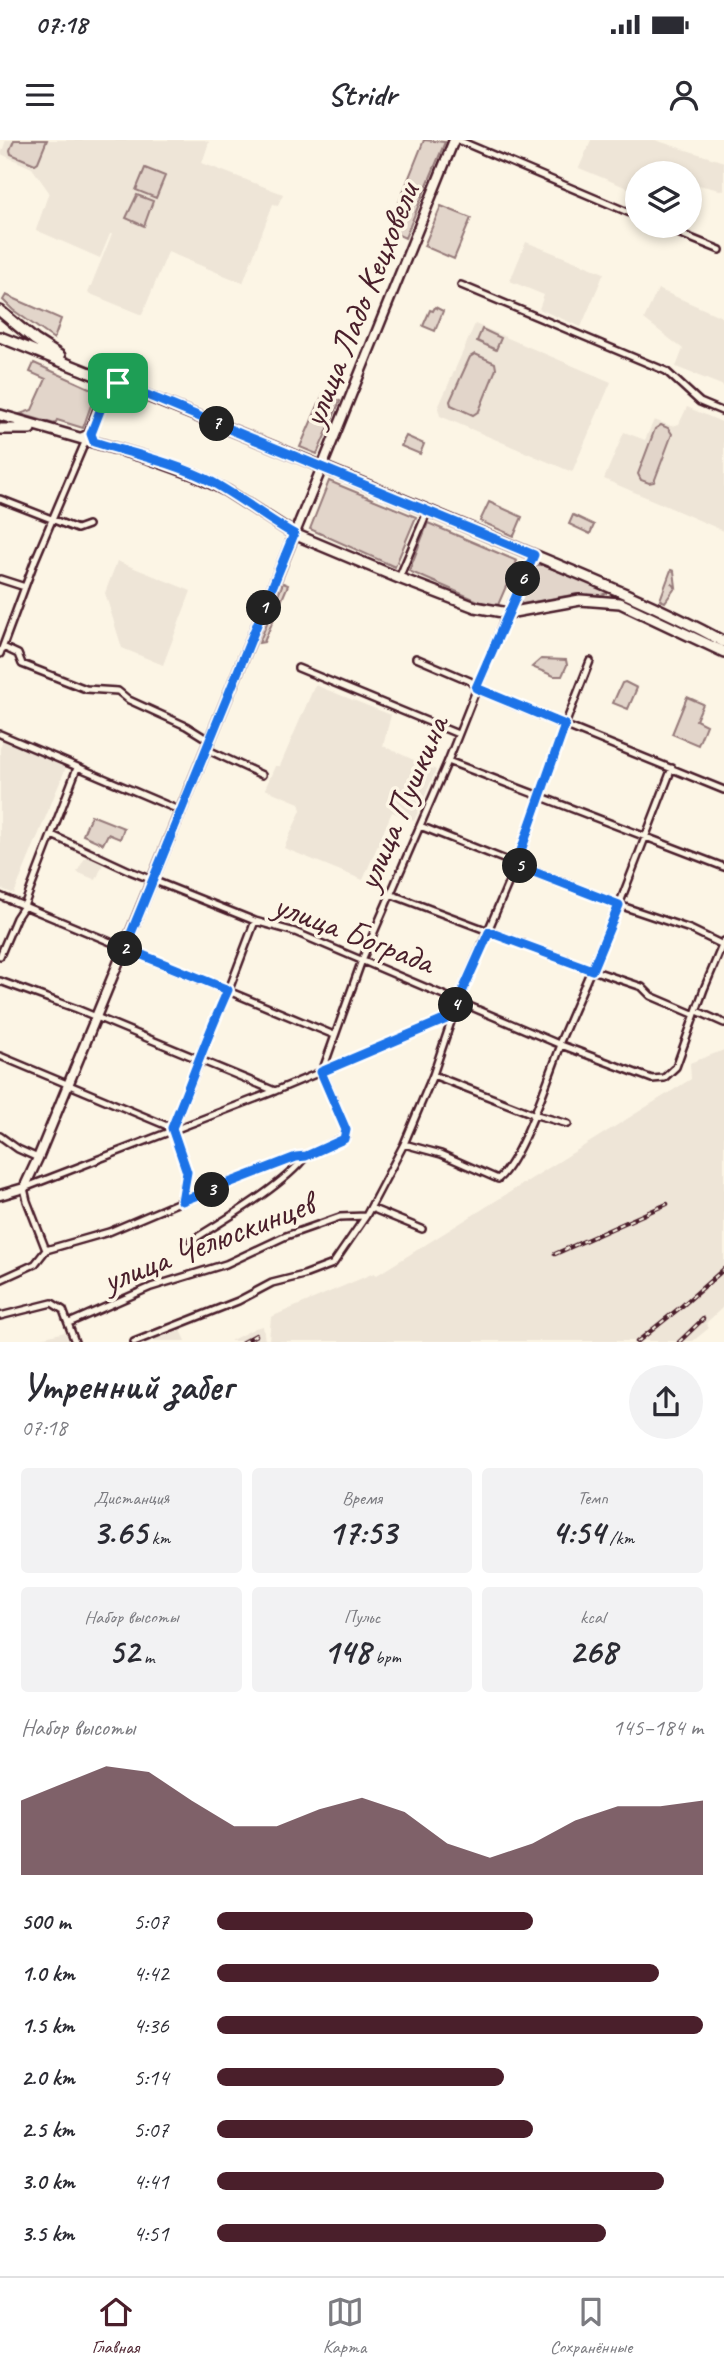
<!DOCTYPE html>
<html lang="ru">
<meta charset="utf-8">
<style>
body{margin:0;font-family:Caveat,sans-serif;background:#f2f2f3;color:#2b2b33;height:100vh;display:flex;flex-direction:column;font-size:26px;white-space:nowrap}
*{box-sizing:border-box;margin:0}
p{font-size:23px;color:#7c7c81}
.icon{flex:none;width:38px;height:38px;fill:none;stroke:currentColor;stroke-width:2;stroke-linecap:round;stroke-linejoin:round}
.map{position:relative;height:1202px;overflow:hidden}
.side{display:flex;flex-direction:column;background:#fff;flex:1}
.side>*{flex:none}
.tools{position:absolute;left:625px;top:21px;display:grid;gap:14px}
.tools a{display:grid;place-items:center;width:77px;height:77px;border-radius:50%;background:#fff;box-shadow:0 4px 10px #0003;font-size:35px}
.pin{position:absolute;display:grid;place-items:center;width:60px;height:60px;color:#fff;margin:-30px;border-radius:14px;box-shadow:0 4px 10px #0006}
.km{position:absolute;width:35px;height:35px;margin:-18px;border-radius:50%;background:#222;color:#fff;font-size:19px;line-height:35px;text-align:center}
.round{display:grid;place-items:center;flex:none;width:74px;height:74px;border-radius:37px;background:#f2f2f3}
.summary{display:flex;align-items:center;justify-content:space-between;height:119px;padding:0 21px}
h1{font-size:38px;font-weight:800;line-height:52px}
.metrics{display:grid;grid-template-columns:repeat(3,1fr);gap:10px;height:119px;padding:7px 21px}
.metrics div{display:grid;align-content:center;border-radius:7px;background:#f2f2f3;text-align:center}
.metrics b{font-size:35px;font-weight:800}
.metrics small{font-size:19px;font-weight:400}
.metrics p{font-size:19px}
.chart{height:196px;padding:14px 21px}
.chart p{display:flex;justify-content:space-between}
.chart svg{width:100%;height:126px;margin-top:7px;fill:#4a1f2b;opacity:.7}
ul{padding:0 21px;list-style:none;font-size:23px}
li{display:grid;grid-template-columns:112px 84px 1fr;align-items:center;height:52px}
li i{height:18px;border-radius:9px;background:#4a1f2b}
.status{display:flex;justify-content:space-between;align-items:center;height:49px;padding:0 35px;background:#fff;direction:ltr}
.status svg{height:19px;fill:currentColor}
header{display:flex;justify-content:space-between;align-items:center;height:91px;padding:0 21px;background:#fff;font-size:32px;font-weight:800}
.tabs{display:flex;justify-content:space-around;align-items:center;height:98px;border-top:2px solid #e1e1e2;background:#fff;font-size:19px;color:#7c7c81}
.tabs a{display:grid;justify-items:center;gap:4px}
.tabs .current{color:#4a1f2b}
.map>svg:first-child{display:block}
.built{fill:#eee5d7}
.green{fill:#e2d5ca;stroke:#967a7a;stroke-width:2}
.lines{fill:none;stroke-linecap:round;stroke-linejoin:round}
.minor-casing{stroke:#4a1f2b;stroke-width:10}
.secondary-casing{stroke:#4a1f2b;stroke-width:13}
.primary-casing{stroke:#4a1f2b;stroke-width:14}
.minor{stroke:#fcf5e5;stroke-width:5}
.secondary{stroke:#fcf5e5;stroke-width:8}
.primary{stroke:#fcf5e5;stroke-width:9}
.rail-casing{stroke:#4a1f2b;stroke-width:4.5}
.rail{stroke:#fcf5e5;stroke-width:2;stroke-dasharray:5;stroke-linecap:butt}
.route-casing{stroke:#fff;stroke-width:14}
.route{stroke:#1a73e8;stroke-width:9}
.labels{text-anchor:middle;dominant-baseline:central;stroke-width:7;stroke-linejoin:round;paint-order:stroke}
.street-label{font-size:35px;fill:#4a1f2b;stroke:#fcf5e5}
</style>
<div class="status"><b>07:18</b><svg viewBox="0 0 49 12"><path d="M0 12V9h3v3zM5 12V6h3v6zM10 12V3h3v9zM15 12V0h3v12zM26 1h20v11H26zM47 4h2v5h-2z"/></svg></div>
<header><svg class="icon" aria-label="menu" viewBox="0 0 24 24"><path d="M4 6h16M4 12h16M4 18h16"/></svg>Stridr<svg class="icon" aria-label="person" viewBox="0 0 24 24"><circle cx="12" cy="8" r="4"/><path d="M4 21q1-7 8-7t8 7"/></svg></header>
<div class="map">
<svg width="724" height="1202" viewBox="0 0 724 1202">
<rect width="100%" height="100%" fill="#fcf5e5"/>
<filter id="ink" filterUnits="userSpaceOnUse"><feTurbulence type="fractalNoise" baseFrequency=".0143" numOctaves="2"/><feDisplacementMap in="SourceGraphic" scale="14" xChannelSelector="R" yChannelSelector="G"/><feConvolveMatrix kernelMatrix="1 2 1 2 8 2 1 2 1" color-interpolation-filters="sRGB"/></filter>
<g filter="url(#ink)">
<path class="built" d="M6,0H205L209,2L202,23L283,54L278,65L273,64L243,143L168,112L142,175L88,153L112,94H110L100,118L36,90L49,52L32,28L1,14Z
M591,0H655L724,22V51L690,43V33H637V52L579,28Z
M526,102L604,133L581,187L539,169L544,155L510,141Z
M658,149L724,178V246L676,227L683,209L644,179Z
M475,184L611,242L572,332L440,276L438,268Z
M687,267L724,283V391L604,339L624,292L645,300L654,280L671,286L679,284Z
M117,421L191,451L163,525L122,508L105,453Z
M315,545L391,575L383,606L436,630L414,681L392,672L363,740L284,708L301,670L299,663L265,649L275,626H280Z
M4,598L67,625L14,754L0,748V608Z
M86,716L103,724L96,740L77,732Z
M724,910V1166L706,1183L709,1188L693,1201H269L271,1177L374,1133L377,1135L691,939L690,923Z
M263,1186L265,1201H230L255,1188Z
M181,1190L186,1201H146L159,1198Z
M65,1192L68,1201H29Z"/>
<path class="green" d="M14,0H47L38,22L35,24L11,14L10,10Z
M424,0L445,2L405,98L388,90Z
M145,28L165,36L156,58L136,50Z
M137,55L153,61L144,86L126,78Z
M441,66L471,78L454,119L424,106Z
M6,155L61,179L54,199L13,170L3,160Z
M435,167L443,171L435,191L423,186L430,170L433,171Z
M482,189L501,198L496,210L477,201Z
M475,214L495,223L496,229L479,271L473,275L451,265L450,261L470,217Z
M34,223L96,251L83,288L57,280L55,284L20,274L32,270L46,239L30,232Z
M323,254L340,261L317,314L300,307Z
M661,285L668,288L672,294L654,342L649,343L641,340L638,334L655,289Z
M406,296L424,304L420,314L401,306Z
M329,341L416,377L395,427L310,389Z
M489,362L522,377L514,396L480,381Z
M573,375L594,385L590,394L569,384Z
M428,383L517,421L498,465L485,464L409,431Z
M539,425H543L610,452L601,455L577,454L522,464L518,459L530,430Z
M671,430L674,431L676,447L671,443L675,448L665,462L660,460Z
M283,443L288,445L264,502L259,503Z
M541,519L566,520L567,525L562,536H554L532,527Z
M625,542L637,548L628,569L613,563L622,543Z
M687,557L703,564L696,580L706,585L698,605L672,594Z
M91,675L124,688L120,699L108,694L103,704L83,695Z"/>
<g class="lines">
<g class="minor-casing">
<path id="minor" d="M458,0L637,76
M661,86L720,110
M461,145L666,231L700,262L724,272
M79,297L88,293L103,253L99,238
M94,302L91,294L106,255L118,243
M0,359L77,389L88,385
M399,438L428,370
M0,439L25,447
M3,507L18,514L22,524L86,549L118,551L129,560L186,586L210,601
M0,514L35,420L86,300
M416,518L470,541L476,548L505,561L724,650
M298,528L458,594
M0,594L181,671
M206,609L262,635
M448,621L724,727
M420,686L619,765L690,789L723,805
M52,695L130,731L255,781L295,792L561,905L652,939L664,938L676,927L704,849L724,801
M390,754L592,830L642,847L651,856L693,874L697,871L724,883
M0,756L334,895
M0,816L16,778L24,766L77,628
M0,841L77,869L275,951
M559,904L619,765L672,628
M0,916L172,988L187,1033L182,1061
M433,935L533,974L568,984
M172,988L200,920L204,905L230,847L255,781
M0,996L18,1009L38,1018
M404,1004L441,1014L498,1039C521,1020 549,936 561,905
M371,1068L422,1089
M191,1101C224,1080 283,1046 306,1016
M46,1110L27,1061L24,1048L275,951L450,878
M0,1140L35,1124L46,1110L109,1092L182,1061L296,1017L306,1016L345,997L346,990L322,932L362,820L448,621L504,480L534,415
M0,1176L52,1163L63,1170L75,1202
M69,1183L151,1147L226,1124L286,1096L340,1077L366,1076
M134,1202L238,1161L272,1143L304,1135L333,1124L366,1076L404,1004L433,935L458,861L516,725L565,585L590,521"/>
</g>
<g class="secondary-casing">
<path id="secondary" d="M0,1055L24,1048L38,1018L322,327L454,0"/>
</g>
<g class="primary-casing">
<path id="primary" d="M0,171L35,200L60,216
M0,197C158,260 316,323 472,389C557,425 643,458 724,502
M0,275L148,318L195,335L227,351L294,394L399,438L475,467L508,473L580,460L620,463L724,512
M0,289H30"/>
</g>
<use href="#minor" class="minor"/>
<use href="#secondary" class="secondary"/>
<use href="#primary" class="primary"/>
<g class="rail-casing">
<path id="rail" d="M555,1114L667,1064
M243,1202L256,1195
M637,1202L682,1166L724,1129
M679,1202L703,1179"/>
</g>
<use href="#rail" class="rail"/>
</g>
</g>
<g class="lines" filter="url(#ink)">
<g class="route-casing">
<path id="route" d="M118,243L534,415L476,548L565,585L516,725L619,765L592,830L489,792L451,877L321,932L346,990L344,999L306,1016L296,1017L182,1061L187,1032L172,988C191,942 207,896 228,850L125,808L294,394C266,378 241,358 212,342C176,323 134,314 94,302L91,294L106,255Z"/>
</g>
<use href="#route" class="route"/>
</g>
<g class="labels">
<g class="street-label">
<text transform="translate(360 165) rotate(-68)">улица Ладо Кецховели</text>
<text transform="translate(402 663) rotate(-67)">улица Пушкина</text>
<text transform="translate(354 793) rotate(21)">улица Бограда</text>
<text transform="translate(208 1102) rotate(-21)">улица Челюскинцев</text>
</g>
</g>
</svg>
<div class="tools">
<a><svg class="icon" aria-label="layers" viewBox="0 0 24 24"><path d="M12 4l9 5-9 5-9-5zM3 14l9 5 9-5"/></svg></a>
</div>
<div class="pin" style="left:118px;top:243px;background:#1e9e55"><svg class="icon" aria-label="arrive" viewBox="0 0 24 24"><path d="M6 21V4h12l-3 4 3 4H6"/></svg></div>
<b class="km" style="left:264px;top:468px">1</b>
<b class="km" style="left:125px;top:809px">2</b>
<b class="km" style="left:212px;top:1050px">3</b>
<b class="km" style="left:456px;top:865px">4</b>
<b class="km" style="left:520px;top:726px">5</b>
<b class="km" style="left:523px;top:439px">6</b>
<b class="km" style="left:217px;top:284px">7</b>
</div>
<section class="side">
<div class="summary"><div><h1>Утренний забег</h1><p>07:18</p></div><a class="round"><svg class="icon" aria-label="share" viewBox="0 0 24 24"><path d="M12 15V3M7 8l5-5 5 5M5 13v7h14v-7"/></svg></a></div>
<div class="metrics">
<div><p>Дистанция</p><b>3.65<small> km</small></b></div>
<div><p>Время</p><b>17:53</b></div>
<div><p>Темп</p><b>4:54<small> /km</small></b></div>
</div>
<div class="metrics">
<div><p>Набор высоты</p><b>52<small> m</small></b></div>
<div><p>Пульс</p><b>148<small> bpm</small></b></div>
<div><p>kcal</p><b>268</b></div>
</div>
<div class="chart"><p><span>Набор высоты</span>145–184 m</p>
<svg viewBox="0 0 160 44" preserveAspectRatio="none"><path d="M0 44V18L10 12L20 6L30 8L40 18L50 27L60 27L70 21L80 17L90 22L100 33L110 38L120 33L130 25L140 20L150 20L160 18V44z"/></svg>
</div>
<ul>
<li><b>500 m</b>5:07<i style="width:65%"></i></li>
<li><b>1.0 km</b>4:42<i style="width:91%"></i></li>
<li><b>1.5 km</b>4:36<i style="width:100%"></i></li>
<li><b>2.0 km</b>5:14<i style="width:59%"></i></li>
<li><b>2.5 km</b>5:07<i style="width:65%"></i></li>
<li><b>3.0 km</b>4:41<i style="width:92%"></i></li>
<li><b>3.5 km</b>4:51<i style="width:80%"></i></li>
</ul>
</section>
<nav class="tabs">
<a class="current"><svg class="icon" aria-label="home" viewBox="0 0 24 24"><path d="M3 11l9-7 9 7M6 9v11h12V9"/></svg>Главная</a>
<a><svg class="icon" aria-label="map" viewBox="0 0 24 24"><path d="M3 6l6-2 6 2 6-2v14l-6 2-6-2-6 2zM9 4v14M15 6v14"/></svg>Карта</a>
<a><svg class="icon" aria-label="saved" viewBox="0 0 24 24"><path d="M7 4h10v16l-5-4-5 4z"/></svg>Сохранённые</a>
</nav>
